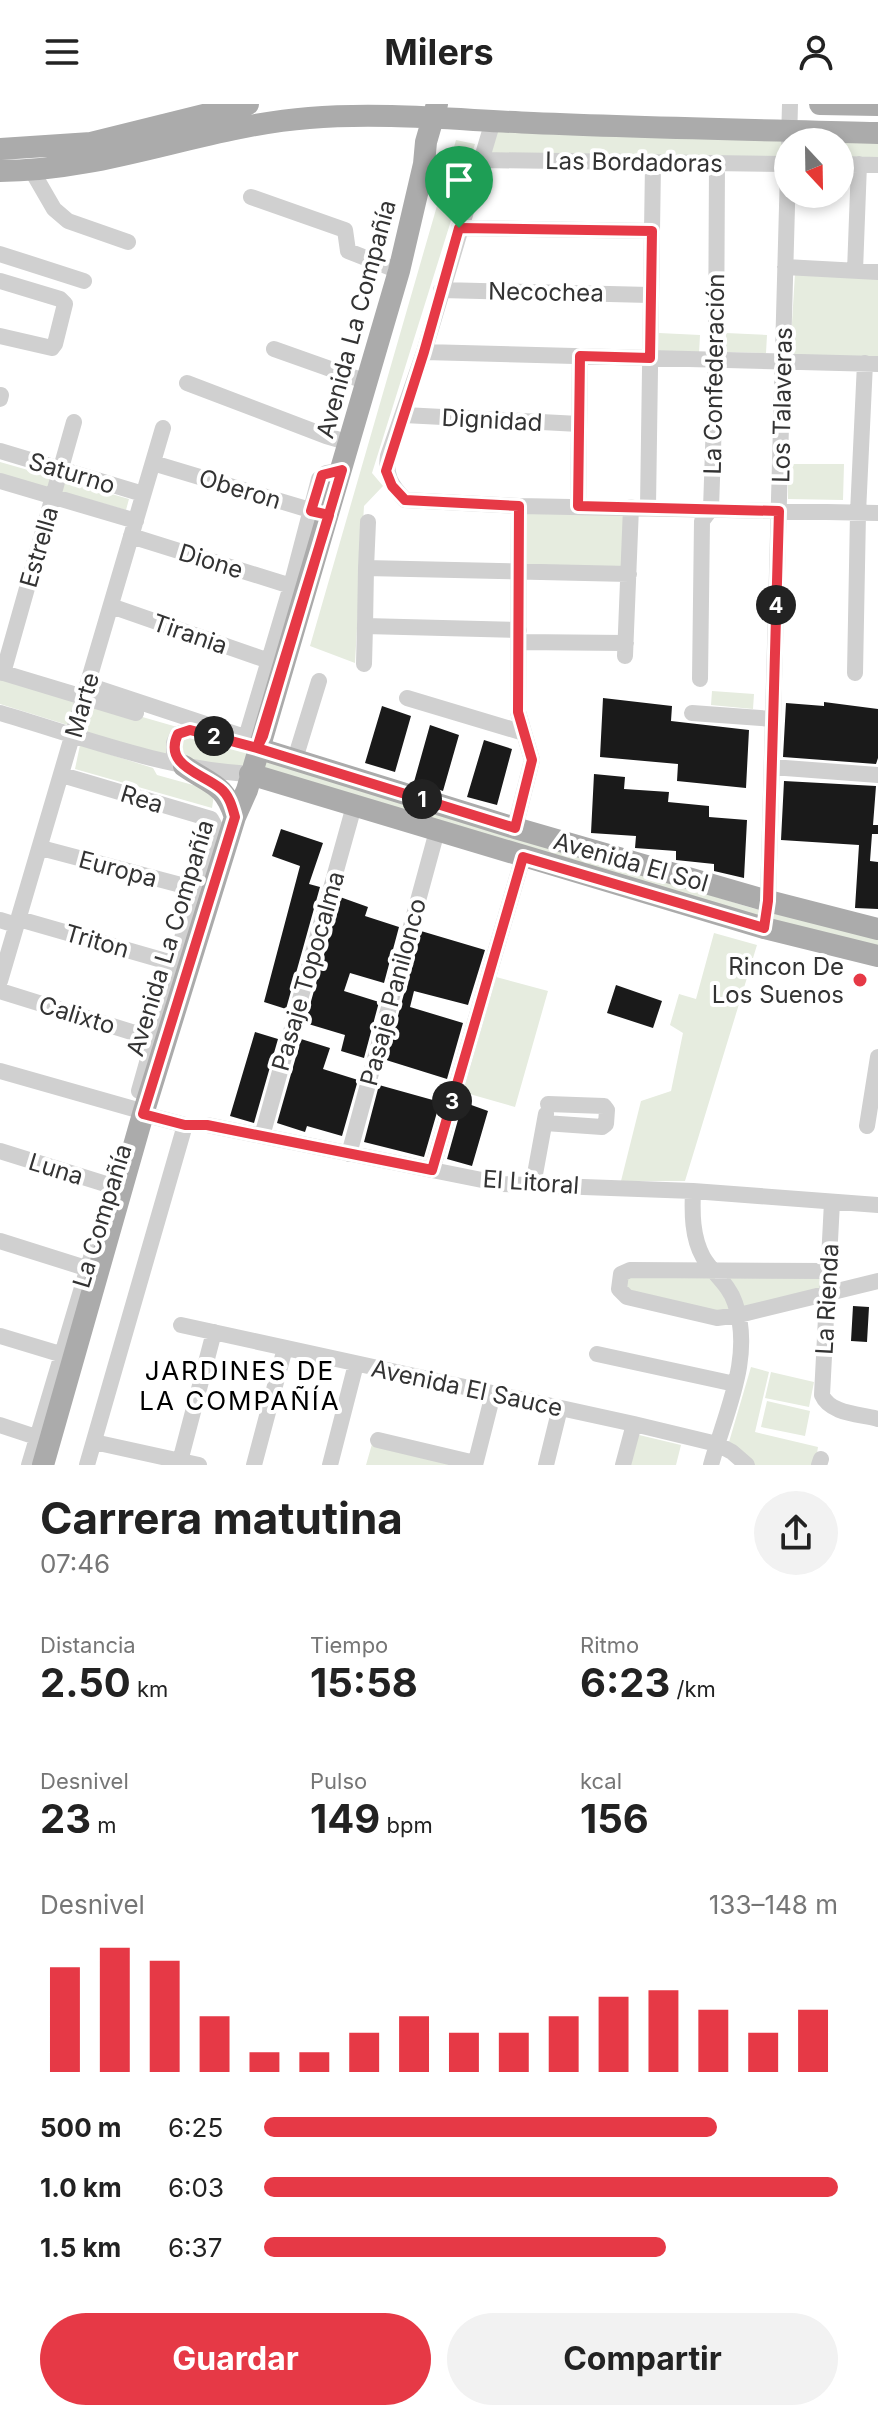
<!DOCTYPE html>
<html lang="es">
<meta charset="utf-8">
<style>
body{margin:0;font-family:Inter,sans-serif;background:#f2f2f2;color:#222;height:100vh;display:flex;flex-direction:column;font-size:30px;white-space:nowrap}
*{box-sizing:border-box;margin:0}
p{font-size:26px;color:#767676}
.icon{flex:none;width:44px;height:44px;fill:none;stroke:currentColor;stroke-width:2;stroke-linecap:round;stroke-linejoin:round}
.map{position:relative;height:1361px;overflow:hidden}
.sheet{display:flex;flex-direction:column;background:#fff;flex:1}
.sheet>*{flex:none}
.needle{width:52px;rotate:158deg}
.controls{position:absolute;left:774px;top:24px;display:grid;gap:16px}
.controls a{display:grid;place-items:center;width:80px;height:80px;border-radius:50%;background:#fff;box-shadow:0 4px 12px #0003;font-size:40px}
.pin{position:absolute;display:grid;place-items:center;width:68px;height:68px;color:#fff;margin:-82px -34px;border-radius:50% 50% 50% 0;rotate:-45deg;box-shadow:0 0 8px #0007}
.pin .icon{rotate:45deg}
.km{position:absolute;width:40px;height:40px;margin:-20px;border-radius:50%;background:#222;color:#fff;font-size:22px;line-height:40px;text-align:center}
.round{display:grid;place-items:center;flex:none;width:84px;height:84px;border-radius:42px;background:#f2f2f2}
.summary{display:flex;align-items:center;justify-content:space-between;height:136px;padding:0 40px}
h1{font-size:44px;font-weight:700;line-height:60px}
.stats{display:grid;grid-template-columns:repeat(3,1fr);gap:12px;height:136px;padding:8px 40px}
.stats div{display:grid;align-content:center}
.stats b{font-size:40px;font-weight:700}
.stats small{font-size:22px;font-weight:400}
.stats p{font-size:22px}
.chart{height:224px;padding:16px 40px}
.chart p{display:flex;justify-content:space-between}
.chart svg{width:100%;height:144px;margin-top:8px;stroke:#e63946;stroke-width:6}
.primary-button{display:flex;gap:16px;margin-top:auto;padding:16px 40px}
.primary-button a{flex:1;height:92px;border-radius:48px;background:#e63946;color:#fff;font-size:32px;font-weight:700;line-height:92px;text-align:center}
.primary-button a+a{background:#f2f2f2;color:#222}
ul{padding:0 40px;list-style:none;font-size:26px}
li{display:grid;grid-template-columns:128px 96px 1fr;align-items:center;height:60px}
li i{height:20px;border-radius:10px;background:#e63946}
header{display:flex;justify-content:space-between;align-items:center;height:104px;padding:0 40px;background:#fff;font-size:36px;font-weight:700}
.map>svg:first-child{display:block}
.green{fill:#e6ecdf}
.building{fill:#1a1a1a}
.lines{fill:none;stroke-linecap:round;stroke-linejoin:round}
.minor{stroke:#d0d0d0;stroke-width:16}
.major{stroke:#ababab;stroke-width:22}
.route-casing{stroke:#fff;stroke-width:16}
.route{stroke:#e63946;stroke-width:10}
.poi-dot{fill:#e63946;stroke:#fff;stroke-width:3}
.labels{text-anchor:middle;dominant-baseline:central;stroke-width:8;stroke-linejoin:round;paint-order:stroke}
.street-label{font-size:24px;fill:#333;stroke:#fff}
.poi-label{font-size:24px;fill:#333;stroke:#fff;text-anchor:end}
.neighbourhood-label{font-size:26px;letter-spacing:2px;fill:#000;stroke:#fff}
</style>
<header><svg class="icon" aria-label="menu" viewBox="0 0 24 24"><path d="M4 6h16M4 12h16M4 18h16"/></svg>Milers<svg class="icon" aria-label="person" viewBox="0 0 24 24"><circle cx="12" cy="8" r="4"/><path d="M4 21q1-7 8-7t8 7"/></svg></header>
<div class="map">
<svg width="878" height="1361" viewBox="0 0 878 1361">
<rect width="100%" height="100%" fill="#fff"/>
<path class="green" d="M496,23L784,32L781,55L487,49Z
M456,36L475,40L372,369L383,382L364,402L355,559L310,542Z
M878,36V56L840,55V38Z
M795,169L878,173V255L790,252Z
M659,229L700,231L699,250L658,248Z
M726,229L767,231L766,249L725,248Z
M0,358L129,395L126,406L0,370Z
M788,360H844L843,396L788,395Z
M525,401L631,403L629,470L524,467Z
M0,572L191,627L264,653L752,804L878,834V848L72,629L74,623L0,600Z
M712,587L754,590L753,605L711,601Z
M80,641L153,664L157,671L211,686L214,691L212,704L75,665Z
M714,829L757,841L685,1077H621L641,997L671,987L683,929L670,921L679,890L696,895Z
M485,870L548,887L515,1003L452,985Z
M634,1170L713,1171L732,1206L715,1209L634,1191L627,1183V1175Z
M725,1171H824V1183L744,1205Z
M751,1263L769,1268L755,1328L818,1343L815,1361H752L729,1338Z
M771,1268L814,1278L809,1303L765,1294Z
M767,1297L810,1307L805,1332L761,1323Z
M635,1330L681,1341L676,1361H628Z
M372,1340L460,1361H366Z"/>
<path class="building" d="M603,594L672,602L671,617L749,626L746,684L677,677L678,660L600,653Z
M824,598L878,605V654L876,660L783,653L786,599L824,602Z
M382,602L411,612L395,668L365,659Z
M430,621L459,631L443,687L414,678Z
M484,636L512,645L497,701L467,693Z
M594,670L625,673L624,685L669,688L668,698L709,702V713L747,716L744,774L714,767V760L676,756V747L635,744L636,732L591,729Z
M784,677L876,682L873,721H878V730H872L870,757L878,758V805L855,804L859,741L781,736Z
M281,725L323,739L309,780L320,783L286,905L264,898L300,762L272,752Z
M340,793L368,803L365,812L399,823L384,879L350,869L344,887L379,898L364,954L341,947L345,931L305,919Z
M421,827L485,846L468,901L414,887L410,903L463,919L447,975L386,956Z
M616,881L662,897L653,924L607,909Z
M255,928L278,935L254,1019L230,1012Z
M301,935L330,944L323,965L358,976L342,1032L307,1022L305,1028L277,1019Z
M379,981L440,998L424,1053L364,1038Z
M463,998L488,1007L472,1062L447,1055Z
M853,1202L869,1203L867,1238L851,1237Z"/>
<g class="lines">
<path class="minor" d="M493,17L424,248L388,352C385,372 391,381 405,396L519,402L878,409
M789,38L790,0
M480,56L788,60
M840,60L878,61
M32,67L54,105L68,117L128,138
M251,93L342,125L345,126L348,147L399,167
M459,124L652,127
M0,150L84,177
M785,163L878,168
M855,167L859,60
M0,177L60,195L65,200L55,240L52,244L0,232
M441,186L650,191
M274,245L367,278
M424,248L878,260
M187,279L326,332L350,339
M0,295L1,291
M404,311L579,320
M0,347L143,390
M153,359L320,409
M0,377L136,417
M578,402L580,252
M648,403L653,59
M368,418L366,464L629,470
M131,432L291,482
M111,502L269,557
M365,522L366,464
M519,538L626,539
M625,552L631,403
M364,560L365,522L519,526
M0,568L136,609
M3,569L74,318
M855,569L858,409L865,259
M700,575L702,417L711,405L716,256L717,59
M88,581L239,631L247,630L291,482L319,375L326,369L342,366
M407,594L524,629
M0,609C82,633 164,665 250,670
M692,609L773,615
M295,655L319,577
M184,662L174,649V639L178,630L190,626
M772,663L878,671
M62,671L211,715L217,726L196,785L139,987
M515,724L532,656L518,608L519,402
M41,744L196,785
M19,815L176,860
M0,816L16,821
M764,824L768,797L788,66
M0,877L163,324
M0,887L154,935
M0,967L134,1005
M143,1010L185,1021H207L502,1080L693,1087L878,1101
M545,1019L602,1023L606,1020L607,1006L604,1002L548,1000
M867,1022L878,953
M262,1032L354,702
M0,1047L112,1082
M349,1050L437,727
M432,1066L523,753
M533,1081L546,1010
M693,1087C692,1109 692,1133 703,1153C712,1169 729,1180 735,1199C754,1253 725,1309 711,1361
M832,1098L822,1291C830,1310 860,1310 878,1315
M0,1137L95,1167
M828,1167L630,1166L621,1170L619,1185L627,1193L717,1214L739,1211L878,1177
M181,1221L634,1320L717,1340L732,1348L747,1361
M0,1232L60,1250
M597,1250L735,1280
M0,1321L36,1333
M378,1336L475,1359
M94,1338L199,1361
M29,1361L112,1083
M87,1361L185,1021
M179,1361L214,1228
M254,1361L285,1244
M330,1361L356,1260
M475,1361L493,1290
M546,1361L560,1304
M623,1361L634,1320
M819,1361L821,1355"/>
<path class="major" d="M820,0L878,1
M0,45L91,39L248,0
M0,67C106,67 204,22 309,14C384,8 458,16 533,19C648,24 763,26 878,29
M257,644L515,724L768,797L878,825
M184,662C211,681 224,679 235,713
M250,670L764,824L878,852
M43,1361L143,1010L235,713L247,686L399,167L424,60L426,38L437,0"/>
</g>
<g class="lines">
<g class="route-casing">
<path id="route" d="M459,124L424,248L386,367L392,382L405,396L519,402L518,608L532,656L515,724L257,644L263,632L342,366L322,371L311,407L329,411L257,644L190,626L178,630C163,661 201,669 220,684C229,691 232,702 235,713L143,1010L185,1021H207L432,1066L523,753L764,824L768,797L779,407L578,402L580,252L650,254L652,127L459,124"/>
</g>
<use href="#route" class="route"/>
</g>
<circle class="poi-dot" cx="860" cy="876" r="8"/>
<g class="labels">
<g class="street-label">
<text transform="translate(634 58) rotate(1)">Las Bordadoras</text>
<text transform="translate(546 188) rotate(1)">Necochea</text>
<text transform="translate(356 215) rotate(-75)">Avenida La Compañía</text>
<text transform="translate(714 270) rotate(-89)">La Confederación</text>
<text transform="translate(782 301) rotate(-89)">Los Talaveras</text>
<text transform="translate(492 316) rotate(3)">Dignidad</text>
<text transform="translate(72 369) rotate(17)">Saturno</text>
<text transform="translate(240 385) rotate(17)">Oberon</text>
<text transform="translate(39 443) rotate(-74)">Estrella</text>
<text transform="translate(211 457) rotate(17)">Dione</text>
<text transform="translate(190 530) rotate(19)">Tirania</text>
<text transform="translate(82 601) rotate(-74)">Marte</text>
<text transform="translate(142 695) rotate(17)">Rea</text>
<text transform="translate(631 758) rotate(16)">Avenida El Sol</text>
<text transform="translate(118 765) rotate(15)">Europa</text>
<text transform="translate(170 834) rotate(-73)">Avenida La Compañía</text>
<text transform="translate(97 837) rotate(16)">Triton</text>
<text transform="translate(308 867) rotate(-74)">Pasaje Topocalma</text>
<text transform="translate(393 888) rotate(-75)">Pasaje Panilonco</text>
<text transform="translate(77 911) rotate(17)">Calixto</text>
<text transform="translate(56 1065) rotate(17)">Luna</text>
<text transform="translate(531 1078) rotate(4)">El Litoral</text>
<text transform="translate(102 1112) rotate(-73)">La Compañía</text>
<text transform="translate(827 1195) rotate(-87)">La Rienda</text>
<text transform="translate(467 1284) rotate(12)">Avenida El Sauce</text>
</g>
<g class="poi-label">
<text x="844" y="862">Rincon De<tspan x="844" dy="28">Los Suenos</tspan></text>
</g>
<g class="neighbourhood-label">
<text x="240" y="1266">JARDINES DE<tspan x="240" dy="30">LA COMPAÑÍA</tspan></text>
</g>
</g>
</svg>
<div class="controls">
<a><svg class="needle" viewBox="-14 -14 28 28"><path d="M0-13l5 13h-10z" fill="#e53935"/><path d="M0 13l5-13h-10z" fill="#767676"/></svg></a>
</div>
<div class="pin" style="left:459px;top:124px;background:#1e9e55"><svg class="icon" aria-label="arrive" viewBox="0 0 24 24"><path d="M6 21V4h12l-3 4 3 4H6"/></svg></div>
<b class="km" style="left:422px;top:695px">1</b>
<b class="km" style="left:214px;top:632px">2</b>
<b class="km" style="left:452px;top:997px">3</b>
<b class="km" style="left:776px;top:501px">4</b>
</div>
<section class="sheet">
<div class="summary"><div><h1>Carrera matutina</h1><p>07:46</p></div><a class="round"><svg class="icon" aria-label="share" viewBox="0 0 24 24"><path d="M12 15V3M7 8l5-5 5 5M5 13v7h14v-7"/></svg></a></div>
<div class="stats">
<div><p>Distancia</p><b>2.50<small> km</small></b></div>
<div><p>Tiempo</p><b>15:58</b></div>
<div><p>Ritmo</p><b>6:23<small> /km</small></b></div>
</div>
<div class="stats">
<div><p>Desnivel</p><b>23<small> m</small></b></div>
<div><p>Pulso</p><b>149<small> bpm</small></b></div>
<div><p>kcal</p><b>156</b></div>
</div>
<div class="chart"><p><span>Desnivel</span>133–148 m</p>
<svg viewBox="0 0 160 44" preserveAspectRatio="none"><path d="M5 44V12M15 44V6M25 44V10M35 44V27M45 44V38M55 44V38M65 44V32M75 44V27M85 44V32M95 44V32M105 44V27M115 44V21M125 44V19M135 44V25M145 44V32M155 44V25"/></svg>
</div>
<ul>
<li><b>500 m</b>6:25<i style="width:79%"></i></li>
<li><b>1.0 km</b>6:03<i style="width:100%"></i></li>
<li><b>1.5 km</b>6:37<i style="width:70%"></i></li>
</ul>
<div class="primary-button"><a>Guardar</a><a>Compartir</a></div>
</section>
